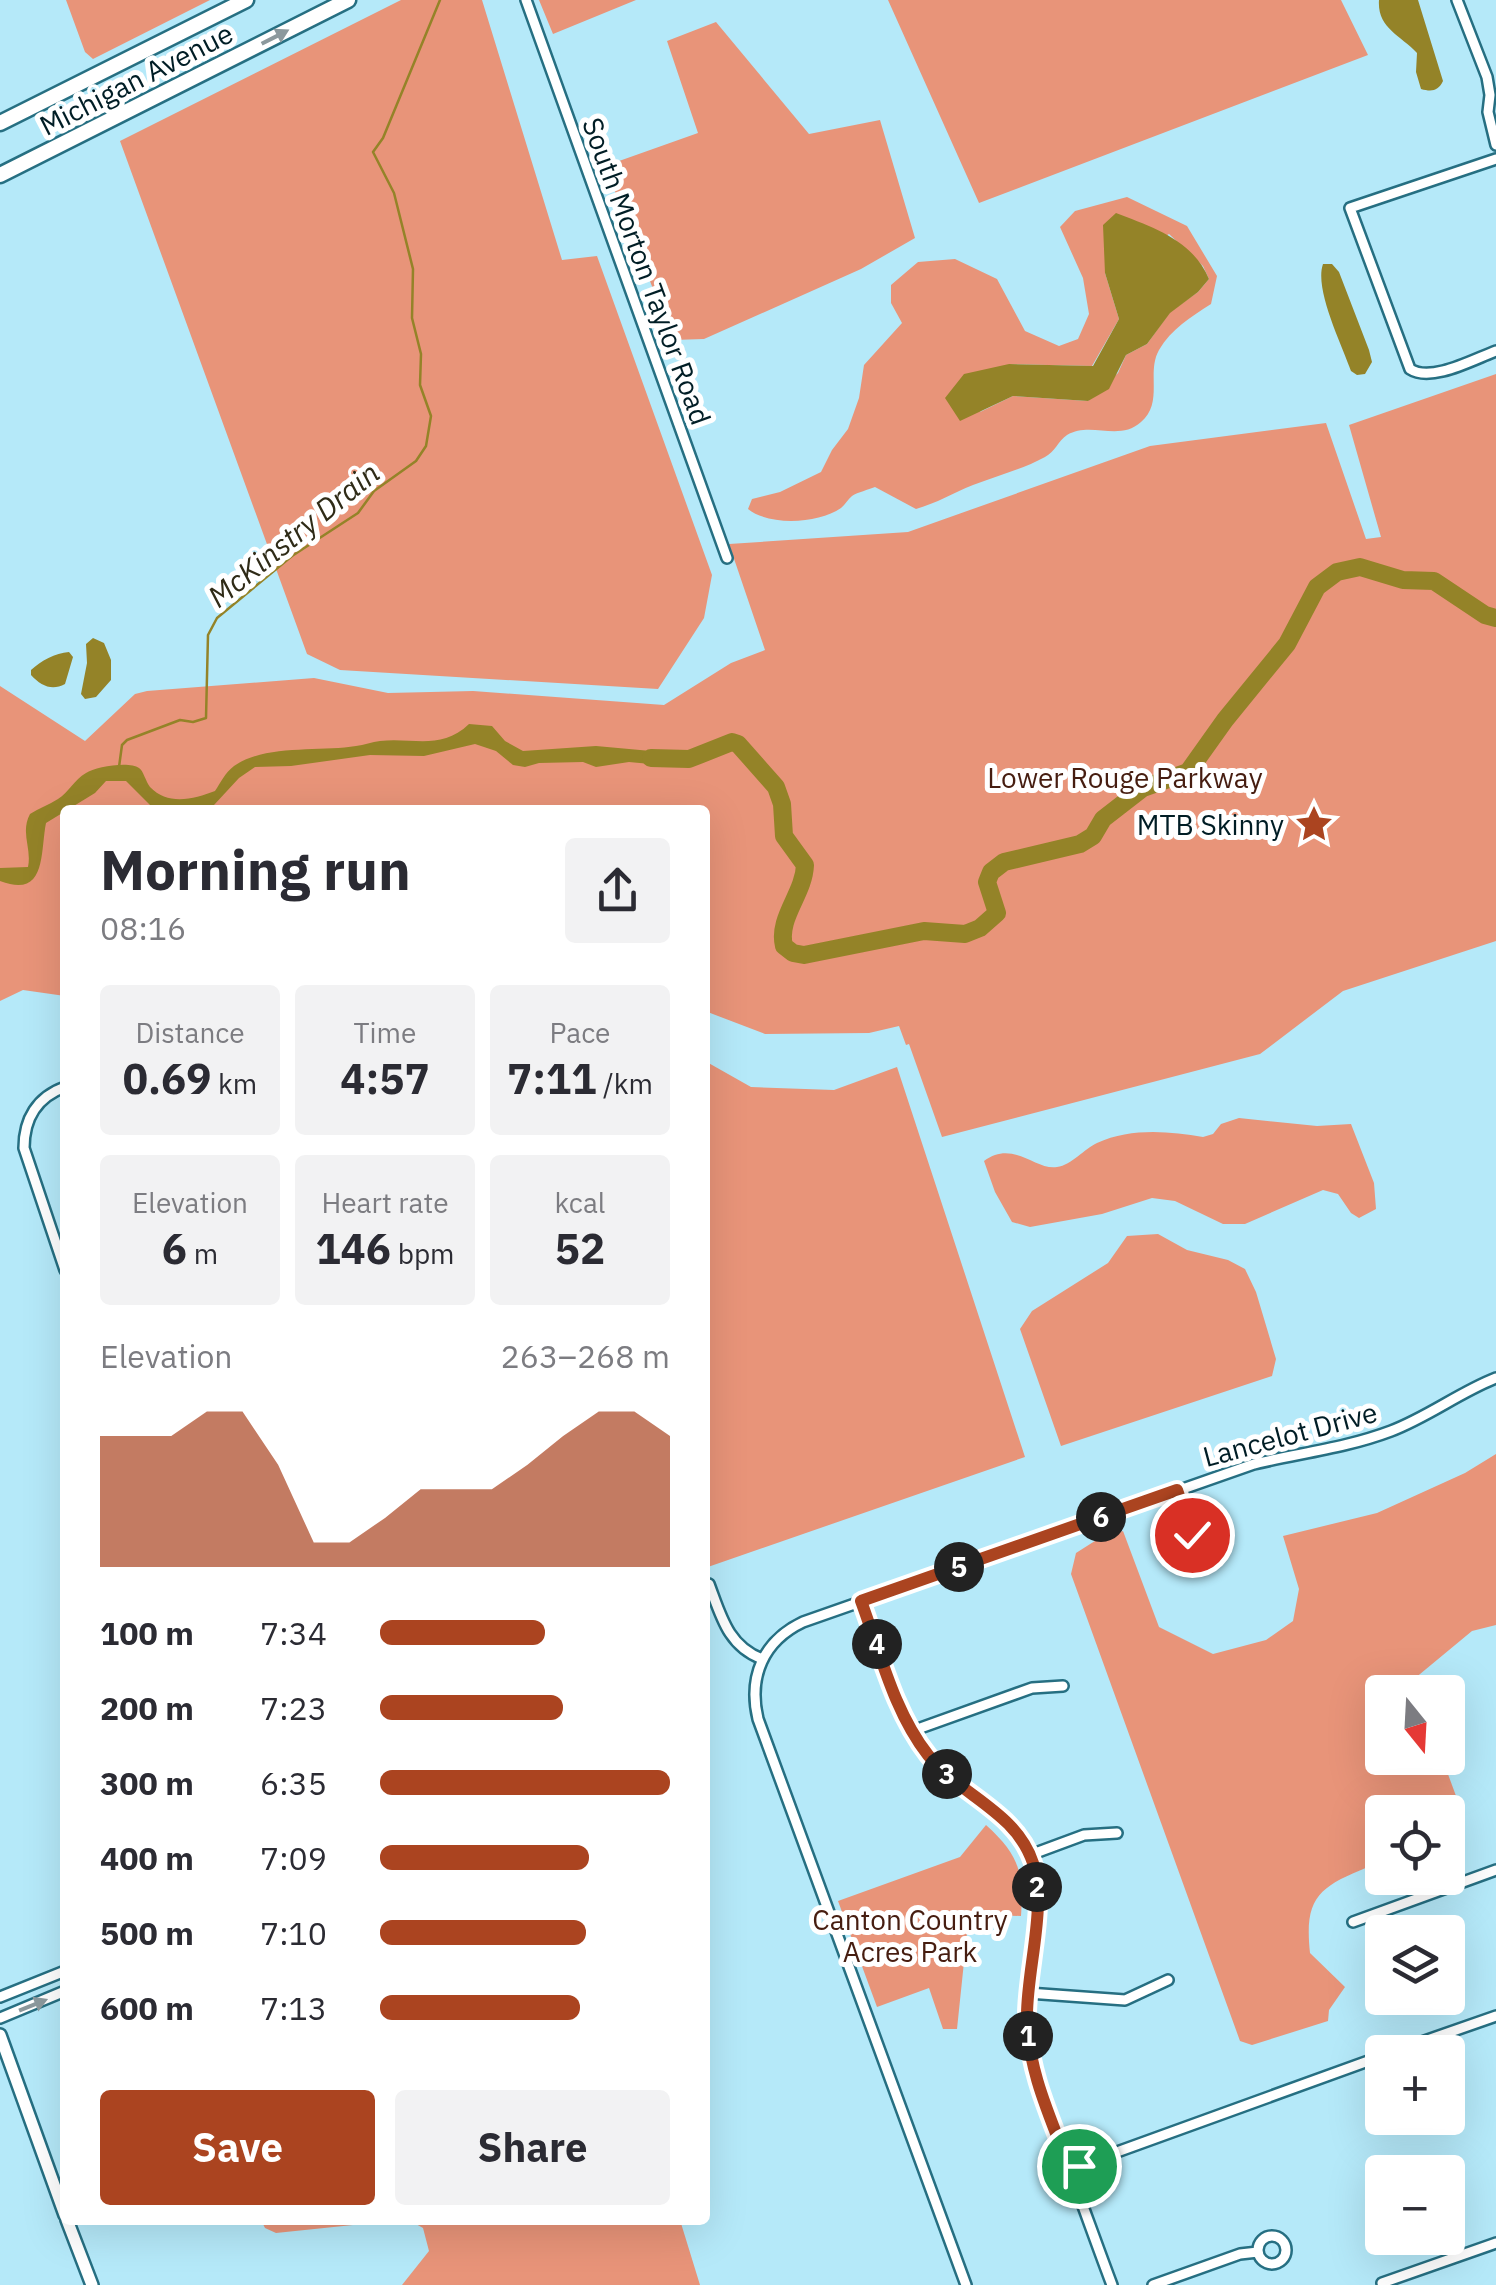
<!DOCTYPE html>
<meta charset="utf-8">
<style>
body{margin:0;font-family:"IBM Plex Sans",sans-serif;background:#f2f2f3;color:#2b2b33;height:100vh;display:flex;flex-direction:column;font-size:38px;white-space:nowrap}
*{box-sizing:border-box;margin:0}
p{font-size:32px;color:#7c7c81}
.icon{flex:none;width:55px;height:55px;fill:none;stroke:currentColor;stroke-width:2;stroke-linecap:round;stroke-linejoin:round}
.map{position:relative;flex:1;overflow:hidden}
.drawer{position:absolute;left:60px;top:805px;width:650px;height:1420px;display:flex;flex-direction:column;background:#fff;border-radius:10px;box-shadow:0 10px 40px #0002}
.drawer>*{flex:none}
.needle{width:65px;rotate:162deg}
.fabs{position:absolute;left:1365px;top:1675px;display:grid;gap:20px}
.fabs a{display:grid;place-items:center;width:100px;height:100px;border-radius:10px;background:#fff;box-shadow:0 10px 40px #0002;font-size:50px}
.pin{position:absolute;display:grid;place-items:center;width:85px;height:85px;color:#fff;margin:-42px;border:5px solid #fff;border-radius:50%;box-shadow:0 2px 10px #0007}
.km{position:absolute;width:50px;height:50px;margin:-25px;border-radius:50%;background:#222;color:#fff;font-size:28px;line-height:50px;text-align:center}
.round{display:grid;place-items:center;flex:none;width:105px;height:105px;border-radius:10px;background:#f2f2f3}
.head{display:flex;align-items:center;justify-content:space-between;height:170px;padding:0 40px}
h1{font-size:55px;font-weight:700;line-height:75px}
.figures{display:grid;grid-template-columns:repeat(3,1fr);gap:15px;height:170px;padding:10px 40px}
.figures div{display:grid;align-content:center;border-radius:10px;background:#f2f2f3;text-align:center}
.figures b{font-size:42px;font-weight:700}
.figures small{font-size:28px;font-weight:400}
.figures p{font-size:28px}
.chart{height:280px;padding:20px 40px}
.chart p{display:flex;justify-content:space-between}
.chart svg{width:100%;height:180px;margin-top:10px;fill:#ab4420;opacity:.7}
.primary-button{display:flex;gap:20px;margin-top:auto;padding:20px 40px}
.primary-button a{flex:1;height:115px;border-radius:10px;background:#ab4420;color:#fff;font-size:40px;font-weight:700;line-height:115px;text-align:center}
.primary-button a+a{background:#f2f2f3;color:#2b2b33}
ul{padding:0 40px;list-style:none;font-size:32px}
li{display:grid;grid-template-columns:160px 120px 1fr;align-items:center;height:75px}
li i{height:25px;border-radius:12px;background:#ab4420}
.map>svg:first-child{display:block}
.green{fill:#e89479;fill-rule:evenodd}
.water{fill:#948328}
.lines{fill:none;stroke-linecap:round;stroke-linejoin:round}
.stream{stroke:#948328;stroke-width:2.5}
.river{stroke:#948328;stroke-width:18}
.minor-casing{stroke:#266f82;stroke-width:14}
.tertiary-casing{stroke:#266f82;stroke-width:16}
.primary-casing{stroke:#266f82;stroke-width:19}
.minor{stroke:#fff;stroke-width:9}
.tertiary{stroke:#fff;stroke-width:11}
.primary{stroke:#fff;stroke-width:14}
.oneway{fill:#8c999d}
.route-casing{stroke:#fff;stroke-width:20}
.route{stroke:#ab4420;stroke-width:12}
.labels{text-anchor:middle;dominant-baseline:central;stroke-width:10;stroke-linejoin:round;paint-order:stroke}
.street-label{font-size:28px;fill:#001d25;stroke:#fff}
.park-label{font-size:28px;fill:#461d10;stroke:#fff}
.poi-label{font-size:28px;fill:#001d25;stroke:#fff;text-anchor:end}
.water-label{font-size:30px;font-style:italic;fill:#2f2b17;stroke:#fff}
</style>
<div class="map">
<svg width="1496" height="2285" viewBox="0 0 1496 2285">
<rect width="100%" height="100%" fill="#b5e9f9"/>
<path class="green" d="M66,0H210L93,59L85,52Z
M401,0H482L562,260L597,256L712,575L704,618L658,689L340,670L307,654L120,141Z
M539,0H636L553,34Z
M888,0H1341L1368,55L979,203Z
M716,22L809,134L880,120L915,238L861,269L704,339L673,340L605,166L698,133L667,41Z
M1127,197L1187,226L1217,276L1211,304C1191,317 1171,329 1159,350C1146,373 1164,402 1141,422C1119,442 1091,421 1067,435C1058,441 1055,452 1045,457C1023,469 997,476 973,485C953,493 937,503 916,509L875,487C868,490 858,492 852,496C848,499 845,505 841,508C818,524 769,526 748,509L752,499L780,492L821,472L832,450L848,429L859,398L864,365L902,323L891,303V285L918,262L955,259L997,279L1025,331L1059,346L1078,339L1089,314L1083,278L1060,227L1075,211ZM1169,234L1203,266L1209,279L1198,292L1170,312L1147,344L1126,355L1118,373L1088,401L1013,396L980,412L1009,364L1092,366L1119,319L1105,273Z
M1496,374V941L1343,991L1260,1054L942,1137L909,1044L906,1045L899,1026L869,1033L765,1034L705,1011V810H65V996L23,990L0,1001V686L85,741L135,694L147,691L314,678L388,693L473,691L664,705L731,663L765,650L729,544L908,532L1150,446L1326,423L1366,539L1381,537L1349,425Z
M705,1061L751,1087L834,1090L897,1067L1025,1457L705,1568Z
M1239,1118L1317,1126L1351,1124L1374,1183L1376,1209L1359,1218L1351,1213L1338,1194L1323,1190L1245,1224H1223L1175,1201L1152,1198L1102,1214L1030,1227L1012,1222L995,1192L984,1161C1013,1139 1036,1171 1057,1167C1072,1165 1084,1149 1097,1143C1130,1128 1168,1131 1203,1137L1213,1134L1221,1124Z
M1158,1234L1187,1250L1228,1260L1245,1269L1256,1292L1276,1359L1272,1376L1061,1446L1020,1329L1032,1311L1108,1263L1127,1236Z
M1496,1454V1625L1472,1631L1414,1679L1404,1692H1382V1758H1442L1459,1804L1436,1812H1382V1833L1368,1839V1867C1319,1887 1304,1897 1310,1953L1345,1987L1329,2010L1328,2021L1252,2045L1240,2041L1071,1574L1076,1553L1098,1539L1123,1531L1159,1627L1213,1654L1266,1640L1293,1621L1299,1589L1283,1536L1377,1513L1465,1473Z
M986,1825C1019,1855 1024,1872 1021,1916L969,1914L957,2029H943L929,1988L877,2007L838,1901L960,1857Z
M261,2220H401L276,2233L265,2228Z
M409,2220H680L700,2285H402L429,2251L423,2228Z"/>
<path class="water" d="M1379,0H1418L1443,81C1438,91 1432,92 1421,89L1416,72L1417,53C1400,35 1377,28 1379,0Z
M1116,213C1152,227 1193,240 1209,279L1198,292L1170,313L1147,344L1126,355L1109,389L1088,401L1013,396L960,421L945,398L964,374L1009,364L1093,366L1119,319L1105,273L1103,225Z
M1323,264H1332L1339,272L1369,350L1372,362L1365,374L1357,375L1351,371C1342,345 1314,289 1323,264Z
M93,638L104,643L111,660V680L96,697L85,699L81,694L87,663L86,644Z
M69,652L73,657L65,684C52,691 41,686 31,675V670C41,661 55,653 69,652Z
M469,724L492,726L505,741L523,751L596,746L651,751L675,761L661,765L629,762L596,767L583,762L539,763L525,767L513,765L496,751L475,744L424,756L370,755L291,766L255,767L239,778L214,805L194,810H155L126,781H106L95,793L46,823C40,853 47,899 0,881V868L28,867C32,848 20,833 30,814C39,808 49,805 58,799C69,792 74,780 86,773C95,767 129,761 139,768C143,770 146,782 150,787C168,806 194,799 215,791C221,782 225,773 234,766C265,744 320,752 356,746C364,745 372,742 380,741C412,737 441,751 469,724Z"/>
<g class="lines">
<path class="stream" d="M119,767L122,745L127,740L180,720L193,722L206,718L208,635L217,618L292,556L358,513L374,491L416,461L426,446L431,416L420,385L421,354L412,318L413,269L394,193L373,152L383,138L440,0"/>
<path class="river" d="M651,758L689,759L732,742L738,744L776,787L782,804L784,836L805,865C804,894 777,918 784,946L793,953L804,955L924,931L965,934L980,928L997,913L987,882L991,872L1004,862L1080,844L1093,836L1103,819L1143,788L1188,772L1225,720L1287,644L1317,587L1337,572L1360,567L1403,580L1434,581L1485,615L1496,618"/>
<g class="minor-casing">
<path id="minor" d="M526,0L727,558
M1457,0L1487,77L1490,95L1488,112L1496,145
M1496,159L1350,208L1410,369C1431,383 1474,359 1496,351
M65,1087C37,1097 24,1119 24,1148L65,1270
M1177,1490L1196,1546L1211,1565
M709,1584C721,1616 728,1646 762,1659
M861,1601C880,1651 893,1711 927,1754C958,1794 1013,1810 1032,1860C1048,1904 1023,1988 1029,2041C1033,2079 1049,2114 1062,2150C1079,2194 1095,2240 1112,2285
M912,1731L1032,1688L1063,1686
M1030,1855L1084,1835L1117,1833
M1353,1922L1496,1870
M1028,1993L1125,2000L1168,1980
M0,1997L65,1971
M0,2018L65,1991
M1393,2052L1496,2016
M1070,2169L1382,2056
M1258 2250a14 14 0 1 1 28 0a14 14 0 1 1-28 0Z
M1382,2283L1496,2243
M966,2285L758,1719C748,1677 763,1641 803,1622L1254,1464C1300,1453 1346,1448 1391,1431C1428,1417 1460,1392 1496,1378
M1153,2285L1240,2254L1258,2252"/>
</g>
<g class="tertiary-casing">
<path id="tertiary" d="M0,2035L65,2215
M67,2220L92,2285"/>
</g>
<g class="primary-casing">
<path id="primary" d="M0,123L246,0
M0,175L348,0"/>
</g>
<use href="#minor" class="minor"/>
<use href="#tertiary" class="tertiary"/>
<use href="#primary" class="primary"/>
</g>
<defs><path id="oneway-solid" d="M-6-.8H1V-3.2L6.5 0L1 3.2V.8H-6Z" transform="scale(2.5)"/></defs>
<g class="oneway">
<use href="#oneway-solid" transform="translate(275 37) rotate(-27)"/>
<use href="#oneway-solid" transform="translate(33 2005) rotate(-22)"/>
</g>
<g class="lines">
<g class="route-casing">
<path id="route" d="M1079,2166L1070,2169C1051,2119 1027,2069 1027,2015C1027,1969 1047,1906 1033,1863C1016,1811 959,1795 928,1755C894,1712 880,1652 861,1601L1177,1490L1192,1535"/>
</g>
<use href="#route" class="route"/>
</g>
<defs>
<g id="sight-bare" transform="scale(3)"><path d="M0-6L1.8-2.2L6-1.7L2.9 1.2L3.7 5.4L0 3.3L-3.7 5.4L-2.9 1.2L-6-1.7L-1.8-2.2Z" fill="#ab4420" stroke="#fff" stroke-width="2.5" paint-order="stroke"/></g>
</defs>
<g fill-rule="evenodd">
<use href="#sight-bare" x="1314" y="824"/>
</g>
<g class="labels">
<g class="street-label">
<text transform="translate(136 79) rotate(-27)">Michigan Avenue</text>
<text transform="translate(647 271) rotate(70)">South Morton Taylor Road</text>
<text transform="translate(1290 1434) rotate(-15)">Lancelot Drive</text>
</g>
<g class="park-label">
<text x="1125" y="777">Lower Rouge Parkway</text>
<text x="910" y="1919">Canton Country<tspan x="910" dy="32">Acres Park</tspan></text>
</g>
<g class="poi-label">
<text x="1284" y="824">MTB Skinny</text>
</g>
<g class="water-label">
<text transform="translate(293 534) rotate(-39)">McKinstry Drain</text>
</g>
</g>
</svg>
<div class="fabs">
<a><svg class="needle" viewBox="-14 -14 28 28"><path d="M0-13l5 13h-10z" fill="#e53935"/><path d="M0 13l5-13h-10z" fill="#7c7c81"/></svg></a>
<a><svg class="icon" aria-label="locate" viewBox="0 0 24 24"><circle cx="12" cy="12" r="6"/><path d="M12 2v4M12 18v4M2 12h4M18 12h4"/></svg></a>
<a><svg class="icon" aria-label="layers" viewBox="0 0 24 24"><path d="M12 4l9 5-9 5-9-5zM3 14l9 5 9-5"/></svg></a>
<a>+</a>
<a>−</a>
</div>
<div class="pin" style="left:1079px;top:2166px;background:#1e9e55"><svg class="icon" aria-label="arrive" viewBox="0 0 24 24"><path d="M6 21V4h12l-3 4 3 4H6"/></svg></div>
<div class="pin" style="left:1192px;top:1535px;background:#d93025"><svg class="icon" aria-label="check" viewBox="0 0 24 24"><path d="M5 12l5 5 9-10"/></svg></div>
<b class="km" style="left:1028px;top:2036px">1</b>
<b class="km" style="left:1037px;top:1887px">2</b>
<b class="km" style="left:947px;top:1774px">3</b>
<b class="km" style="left:877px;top:1644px">4</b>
<b class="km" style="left:959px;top:1567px">5</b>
<b class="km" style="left:1101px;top:1517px">6</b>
<section class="drawer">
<div class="head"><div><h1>Morning run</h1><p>08:16</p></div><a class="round"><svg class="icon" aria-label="share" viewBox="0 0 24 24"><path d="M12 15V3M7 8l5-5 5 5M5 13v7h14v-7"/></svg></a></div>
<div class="figures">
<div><p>Distance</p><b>0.69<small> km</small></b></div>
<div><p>Time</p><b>4:57</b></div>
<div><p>Pace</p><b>7:11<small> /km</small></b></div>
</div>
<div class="figures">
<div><p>Elevation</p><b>6<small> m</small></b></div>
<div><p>Heart rate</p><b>146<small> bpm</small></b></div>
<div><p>kcal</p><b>52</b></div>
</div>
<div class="chart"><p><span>Elevation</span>263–268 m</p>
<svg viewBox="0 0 160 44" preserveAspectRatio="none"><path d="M0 44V12L10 12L20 12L30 6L40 6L50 19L60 38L70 38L80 32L90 25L100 25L110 25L120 19L130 12L140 6L150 6L160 12V44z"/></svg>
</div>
<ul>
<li><b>100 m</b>7:34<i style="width:57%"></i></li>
<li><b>200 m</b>7:23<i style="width:63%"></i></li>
<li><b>300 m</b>6:35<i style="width:100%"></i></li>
<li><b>400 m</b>7:09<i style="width:72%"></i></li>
<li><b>500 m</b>7:10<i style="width:71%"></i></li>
<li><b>600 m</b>7:13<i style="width:69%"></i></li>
</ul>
<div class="primary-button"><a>Save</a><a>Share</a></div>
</section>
</div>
